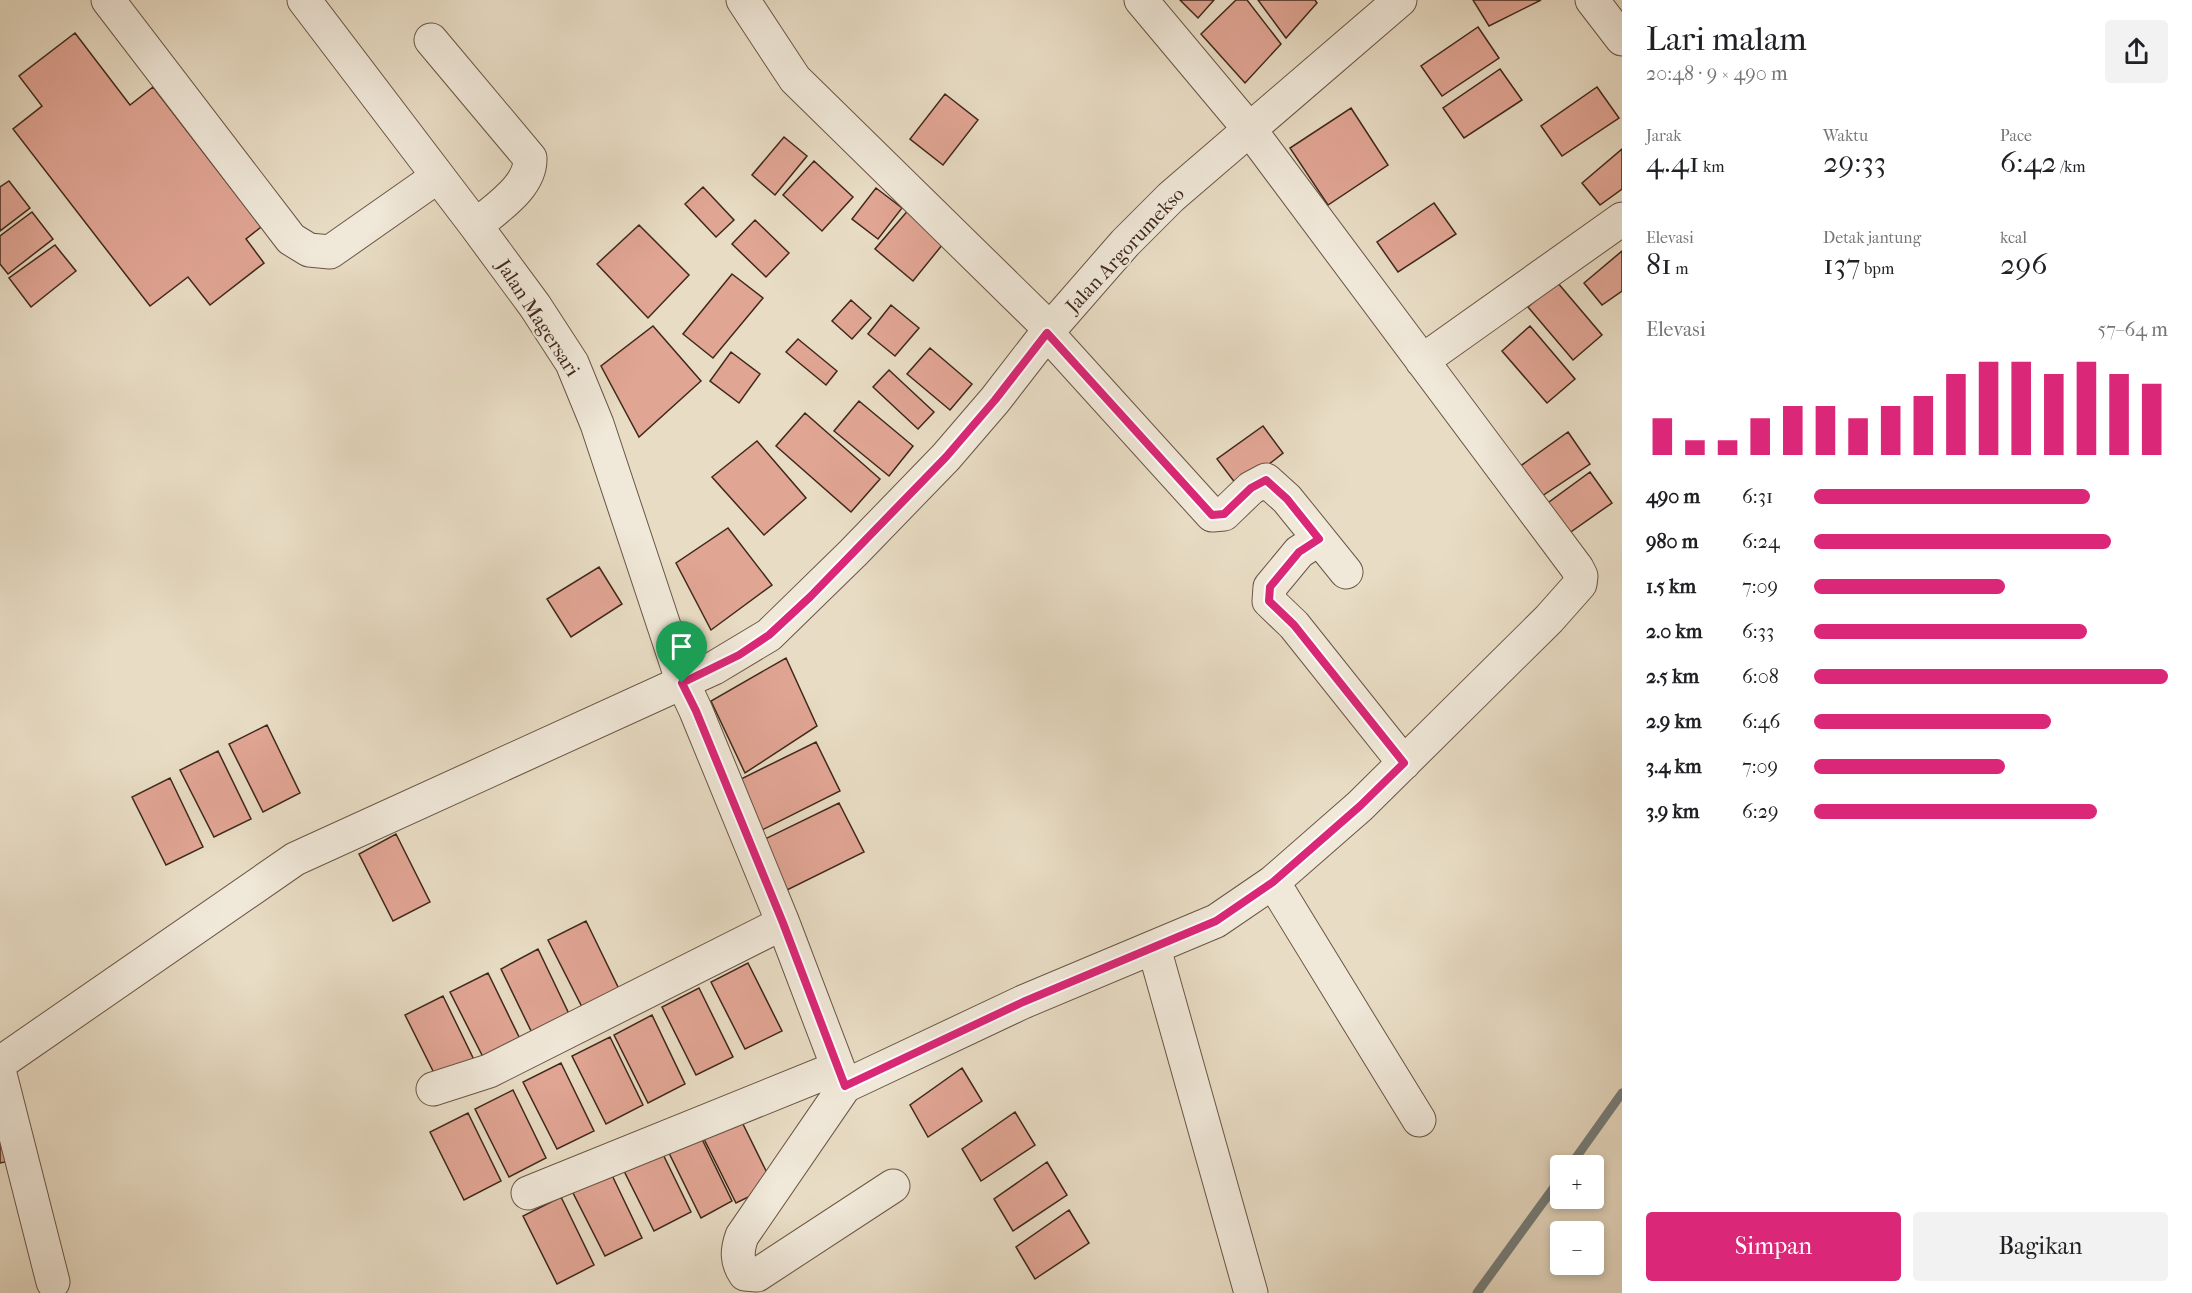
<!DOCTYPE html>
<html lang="id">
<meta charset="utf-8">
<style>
body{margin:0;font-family:"IM FELL French Canon",serif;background:#f2f2f2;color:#202124;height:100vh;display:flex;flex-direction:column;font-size:22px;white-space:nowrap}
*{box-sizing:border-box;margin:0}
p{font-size:20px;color:#757577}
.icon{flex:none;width:33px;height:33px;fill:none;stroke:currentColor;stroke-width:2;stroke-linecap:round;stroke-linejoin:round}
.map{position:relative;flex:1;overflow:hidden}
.side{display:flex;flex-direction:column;background:#fff;width:570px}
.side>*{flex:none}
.fabs{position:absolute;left:1550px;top:1155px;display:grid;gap:12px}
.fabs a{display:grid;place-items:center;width:54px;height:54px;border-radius:6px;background:#fff;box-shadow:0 3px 9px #0003;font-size:30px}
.pin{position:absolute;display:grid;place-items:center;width:51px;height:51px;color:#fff;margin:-62px -26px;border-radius:50% 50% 50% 0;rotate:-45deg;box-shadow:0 0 6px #0007}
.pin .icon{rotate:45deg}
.round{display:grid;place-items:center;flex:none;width:63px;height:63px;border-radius:6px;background:#f2f2f2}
.summary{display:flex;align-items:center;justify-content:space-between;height:102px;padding:0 24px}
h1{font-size:33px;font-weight:600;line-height:45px}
.figures{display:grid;grid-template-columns:repeat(3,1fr);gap:9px;height:102px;padding:6px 24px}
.figures div{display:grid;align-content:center}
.figures b{font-size:30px;font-weight:600}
.figures small{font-size:16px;font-weight:400}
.figures p{font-size:16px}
.chart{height:168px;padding:12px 24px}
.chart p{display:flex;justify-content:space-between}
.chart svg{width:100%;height:108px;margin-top:6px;stroke:#db2777;stroke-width:6}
.action{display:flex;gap:12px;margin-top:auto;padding:12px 24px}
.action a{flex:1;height:69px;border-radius:6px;background:#db2777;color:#fff;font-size:24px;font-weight:600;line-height:69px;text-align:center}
.action a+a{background:#f2f2f2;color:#202124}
ul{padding:0 24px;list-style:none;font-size:20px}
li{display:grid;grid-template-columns:96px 72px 1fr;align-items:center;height:45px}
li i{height:15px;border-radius:8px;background:#db2777}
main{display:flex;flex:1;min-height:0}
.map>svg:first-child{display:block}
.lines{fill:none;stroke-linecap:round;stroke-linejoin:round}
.stream{stroke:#767f7c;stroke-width:9}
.building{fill:#e1a594;stroke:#40281b;stroke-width:1.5}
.minor-casing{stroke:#6a5545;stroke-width:35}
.minor{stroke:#f0e8d9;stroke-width:33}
.route-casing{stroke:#fff;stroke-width:12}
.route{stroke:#db2777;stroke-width:8}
.labels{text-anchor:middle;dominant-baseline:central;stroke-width:4.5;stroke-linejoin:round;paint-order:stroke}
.street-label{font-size:20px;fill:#40281b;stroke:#f0e8d9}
</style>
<main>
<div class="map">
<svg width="1622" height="1293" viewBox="0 0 1622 1293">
<rect width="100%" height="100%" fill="#e8dcc4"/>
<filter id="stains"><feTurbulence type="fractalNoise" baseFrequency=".00333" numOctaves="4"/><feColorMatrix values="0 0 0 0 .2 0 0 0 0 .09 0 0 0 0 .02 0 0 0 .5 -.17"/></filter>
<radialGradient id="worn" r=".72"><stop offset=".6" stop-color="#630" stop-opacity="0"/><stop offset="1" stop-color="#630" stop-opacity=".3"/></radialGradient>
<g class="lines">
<path class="stream" d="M1570,1166L1622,1093
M1477,1293L1560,1179"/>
</g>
<path class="building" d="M1180,0H1214L1198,18Z
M1236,0H1247L1281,44L1245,83L1201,34Z
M1258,0H1315L1317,3L1286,38Z
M1473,0H1541L1489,26Z
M1478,27L1499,58L1442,96L1421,66Z
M75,33L130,105L153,87L261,227L246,239L264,263L210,305L188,277L150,306L13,129L42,106L19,76Z
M1500,69L1522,100L1464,138L1443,108Z
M1597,87L1619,118L1562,156L1541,126Z
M945,94L978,120L943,165L910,139Z
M1351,108L1388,165L1328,205L1290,148Z
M784,137L807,156L775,195L752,175Z
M1622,149V189L1600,205L1582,183Z
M814,161L853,197L822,231L783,195Z
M9,181L30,208L0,231V187Z
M703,187L734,220L716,237L685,204Z
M876,188L902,208L878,239L852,219Z
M1434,203L1456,234L1398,272L1377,242Z
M910,208L947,239L913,281L875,249Z
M32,212L53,239L8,274L0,264V236Z
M755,220L789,253L766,277L732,244Z
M639,225L689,275L648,318L597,264Z
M55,245L76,271L31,307L9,278Z
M1622,251V291L1602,305L1584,283Z
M732,274L763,298L713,358L683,334Z
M1557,282L1602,335L1573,360L1528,307Z
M851,300L871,318L852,339L832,321Z
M891,305L919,328L895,356L868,334Z
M653,326L701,381L639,437L601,366Z
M1530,326L1575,379L1547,403L1502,351Z
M798,339L837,371L826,385L786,352Z
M930,348L972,384L950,410L907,374Z
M731,352L760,374L739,403L710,381Z
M889,370L934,412L918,429L873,387Z
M859,401L913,446L889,476L834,431Z
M805,413L880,479L851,512L776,446Z
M1263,426L1283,453L1239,488L1217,459Z
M1568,432L1590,464L1533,502L1512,472Z
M757,441L806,498L764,535L712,477Z
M1590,472L1612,503L1565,536L1545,505Z
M728,528L772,585L711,630L676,563Z
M599,567L622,604L571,637L547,599Z
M786,658L817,726L745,773L711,701Z
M267,725L300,793L263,812L229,744Z
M816,742L840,791L762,830L737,781Z
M218,751L251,819L214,837L180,770Z
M170,778L203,847L166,865L132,797Z
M839,803L864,852L785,891L761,841Z
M396,834L430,902L393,921L359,854Z
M586,921L619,989L582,1007L548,940Z
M538,949L571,1018L534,1037L501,969Z
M748,963L782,1031L745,1049L711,982Z
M488,973L521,1041L484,1059L450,992Z
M699,988L733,1057L696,1075L662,1007Z
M443,996L476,1064L439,1083L405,1015Z
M652,1015L685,1084L648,1103L614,1035Z
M610,1037L643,1105L606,1124L572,1056Z
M561,1063L594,1131L557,1149L523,1082Z
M962,1068L982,1101L928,1137L910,1105Z
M513,1090L546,1158L509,1177L475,1109Z
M1015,1112L1035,1145L981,1181L962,1149Z
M468,1113L501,1181L464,1200L430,1132Z
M739,1116L773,1185L736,1203L702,1135Z
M0,1123L9,1161L0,1163Z
M699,1133L732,1201L701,1218L667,1149Z
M658,1144L691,1212L654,1231L620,1163Z
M1047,1162L1067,1195L1013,1231L994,1199Z
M609,1169L642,1238L605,1256L571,1189Z
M561,1197L594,1265L557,1284L523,1216Z
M1069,1210L1089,1243L1035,1279L1016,1247Z"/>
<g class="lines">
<g class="minor-casing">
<path id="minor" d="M108,0L291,239L309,250L330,252L437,177
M304,0L476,226L535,306L572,363L597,424L683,683L696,711L783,923L845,1086L1023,1002L1216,921L1273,882L1360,806L1549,619L1580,584L1581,576L1577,568L1250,130L1141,0
M743,0L795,79L1050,329
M1592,0L1622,39
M431,40L530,158C531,187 496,208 476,226
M1047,333L1212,515L1224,514L1251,488L1266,480L1287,499L1346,572
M1422,361L1622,219
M1319,539L1299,552L1270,587L1269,601L1294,625L1404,763
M1273,882L1419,1120
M1154,948L1251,1293
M0,1063L295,859L714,668L769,635L853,553L946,457L995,400L1050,329L1125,243L1171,197L1400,0
M0,1074L53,1282
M845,1086L742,1236C737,1250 736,1261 745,1274L757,1275L893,1186
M433,1089L489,1071L783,923
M528,1193L837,1068"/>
</g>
<use href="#minor" class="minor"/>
</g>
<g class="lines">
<g class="route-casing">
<path id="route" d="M1047,333L1212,515L1224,514L1251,488L1266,480L1287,499L1319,539L1299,552L1270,587L1269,601L1294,625L1404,763L1360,806L1273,882L1216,921L1023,1002L845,1086L783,923L696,711L682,683L739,655L769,635L810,597L946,457L995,400Z"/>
</g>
<use href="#route" class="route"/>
</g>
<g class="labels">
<g class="street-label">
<text transform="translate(1125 250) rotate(-47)">Jalan Argorumekso</text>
<text transform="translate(538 318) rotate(57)">Jalan Magersari</text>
</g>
</g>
<rect width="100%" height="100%" filter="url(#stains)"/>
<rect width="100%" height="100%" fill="url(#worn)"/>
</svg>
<div class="fabs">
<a>+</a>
<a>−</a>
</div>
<div class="pin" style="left:682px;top:683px;background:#1e9e55"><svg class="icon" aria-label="arrive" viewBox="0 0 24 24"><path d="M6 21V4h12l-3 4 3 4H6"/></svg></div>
</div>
<section class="side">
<div class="summary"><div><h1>Lari malam</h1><p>20:48 · 9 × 490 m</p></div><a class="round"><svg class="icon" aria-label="share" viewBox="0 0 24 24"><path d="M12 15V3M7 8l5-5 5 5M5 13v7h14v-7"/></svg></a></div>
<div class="figures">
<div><p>Jarak</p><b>4.41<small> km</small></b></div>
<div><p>Waktu</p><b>29:33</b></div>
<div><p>Pace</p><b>6:42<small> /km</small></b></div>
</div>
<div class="figures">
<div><p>Elevasi</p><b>81<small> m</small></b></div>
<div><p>Detak jantung</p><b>137<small> bpm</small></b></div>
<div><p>kcal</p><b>296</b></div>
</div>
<div class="chart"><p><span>Elevasi</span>57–64 m</p>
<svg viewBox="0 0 160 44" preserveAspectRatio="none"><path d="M5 44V29M15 44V38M25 44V38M35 44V29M45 44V24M55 44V24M65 44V29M75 44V24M85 44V20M95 44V11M105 44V6M115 44V6M125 44V11M135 44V6M145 44V11M155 44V15"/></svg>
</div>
<ul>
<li><b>490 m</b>6:31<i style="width:78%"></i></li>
<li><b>980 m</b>6:24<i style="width:84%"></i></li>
<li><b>1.5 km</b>7:09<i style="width:54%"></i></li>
<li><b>2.0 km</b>6:33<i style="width:77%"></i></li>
<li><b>2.5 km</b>6:08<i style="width:100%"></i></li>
<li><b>2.9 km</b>6:46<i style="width:67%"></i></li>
<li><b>3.4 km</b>7:09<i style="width:54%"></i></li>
<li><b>3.9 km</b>6:29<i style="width:80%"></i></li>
</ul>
<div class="action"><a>Simpan</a><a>Bagikan</a></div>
</section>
</main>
